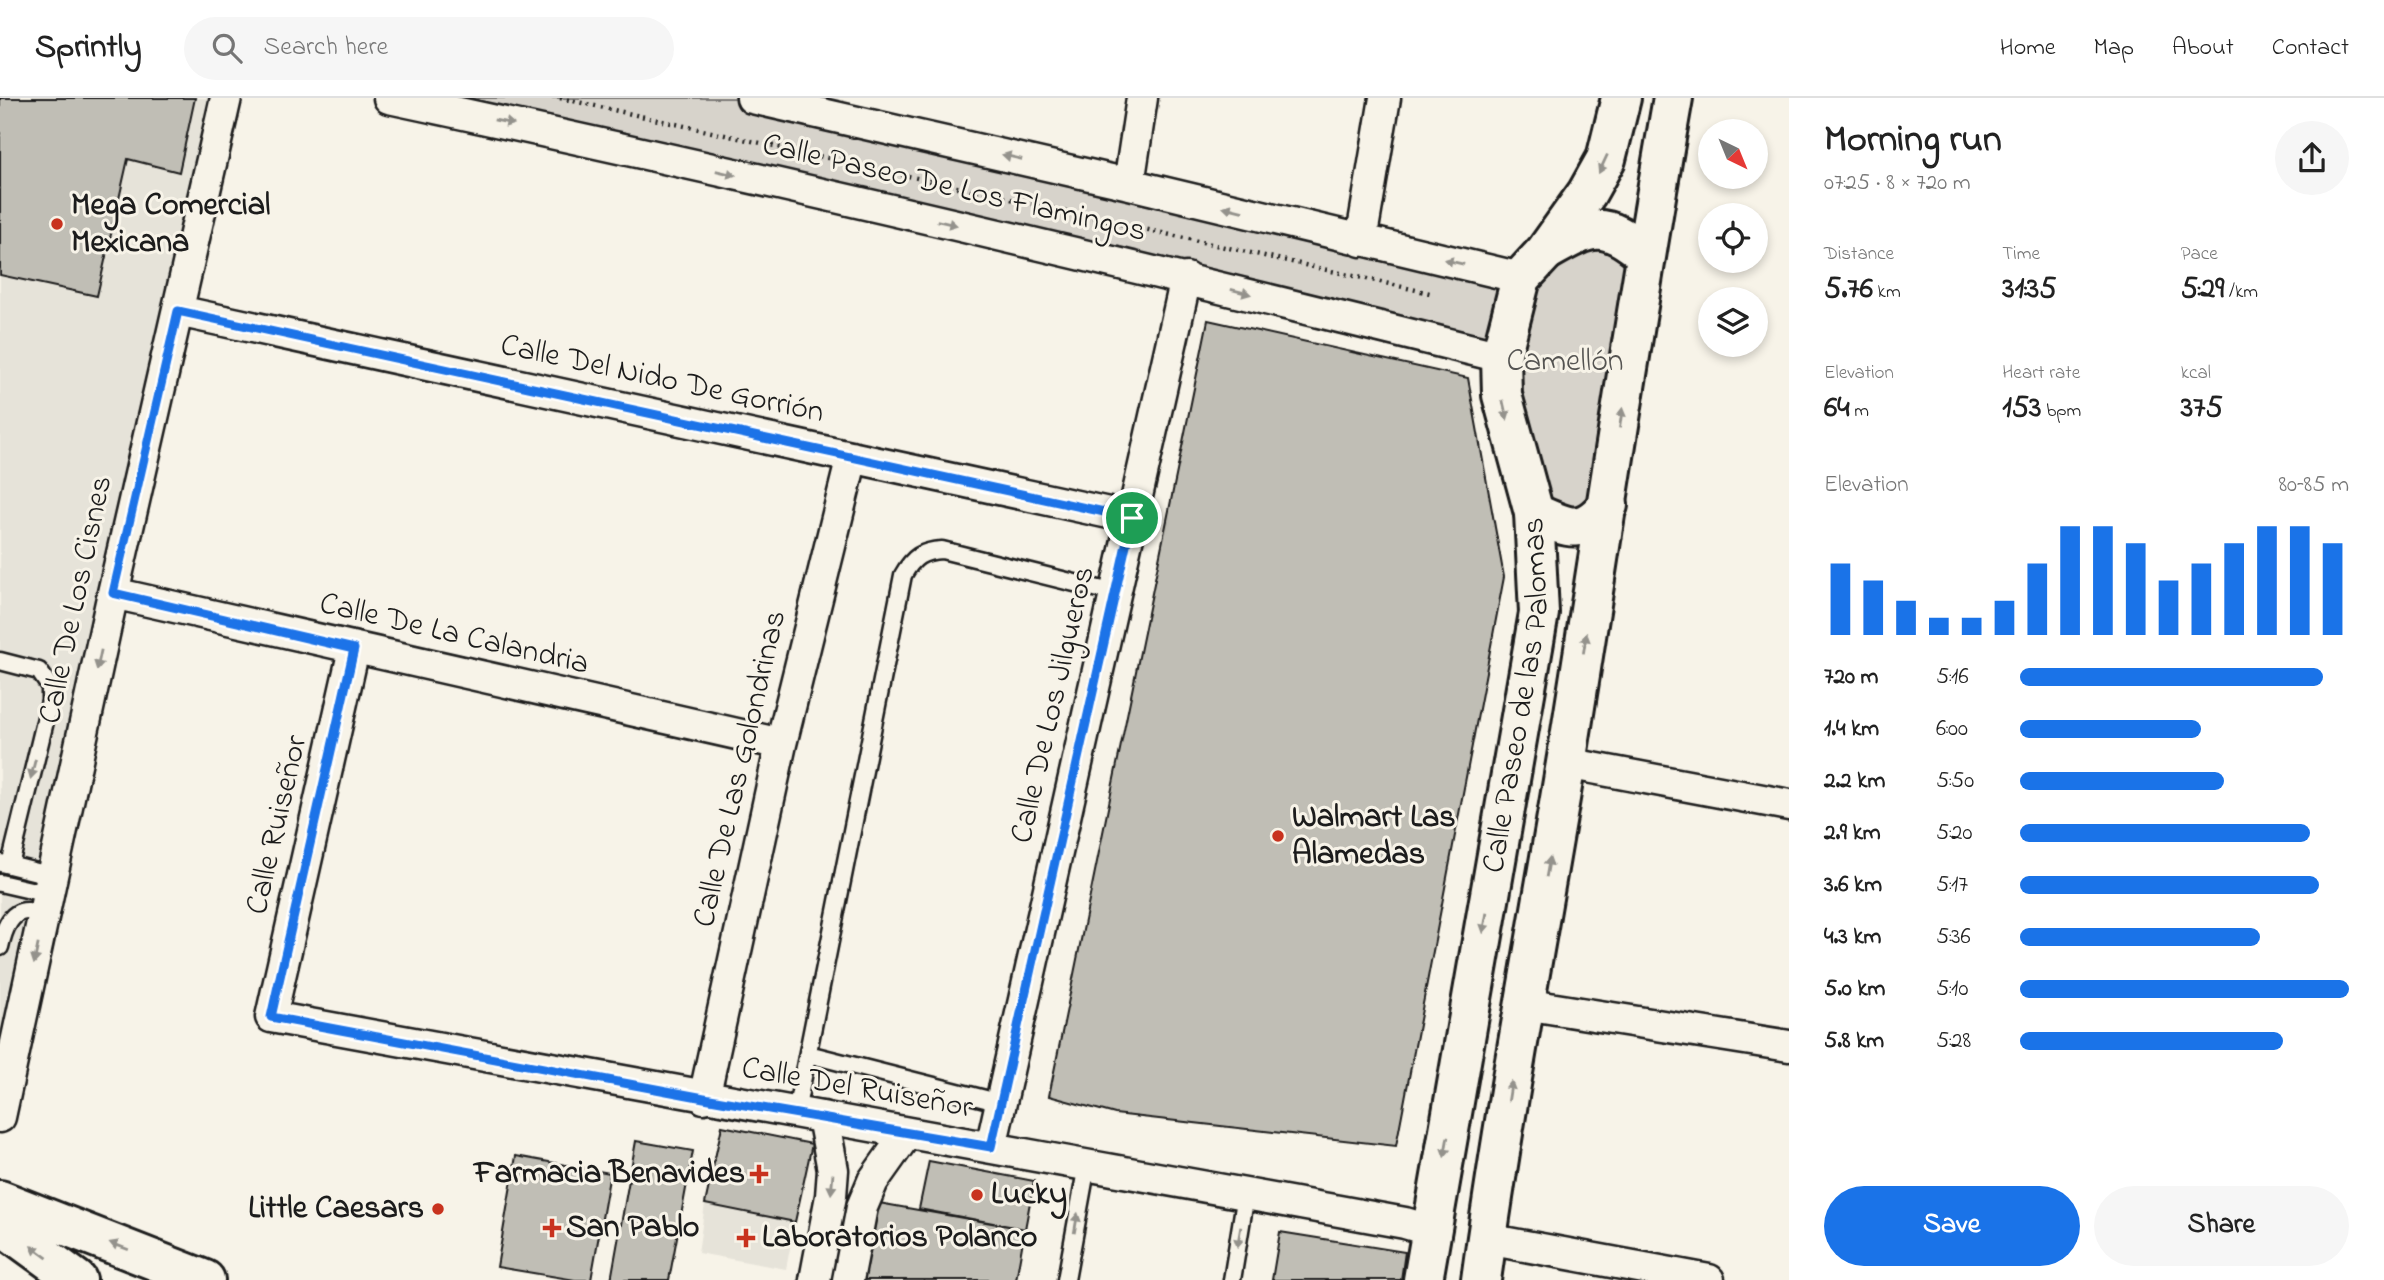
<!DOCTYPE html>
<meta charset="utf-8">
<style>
body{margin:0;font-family:"Indie Flower",sans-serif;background:#f6f6f6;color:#222;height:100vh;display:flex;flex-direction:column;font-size:26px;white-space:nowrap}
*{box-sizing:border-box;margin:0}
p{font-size:23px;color:#767676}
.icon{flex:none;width:38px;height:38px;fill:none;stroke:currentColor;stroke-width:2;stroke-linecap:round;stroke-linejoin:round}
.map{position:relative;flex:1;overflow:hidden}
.drawer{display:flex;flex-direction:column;background:#fff;width:595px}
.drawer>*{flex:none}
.needle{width:46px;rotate:137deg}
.tools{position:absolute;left:1698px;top:21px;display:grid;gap:14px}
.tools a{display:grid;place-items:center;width:70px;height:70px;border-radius:50%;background:#fff;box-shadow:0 4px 10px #0003;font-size:35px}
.pin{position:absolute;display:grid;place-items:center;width:60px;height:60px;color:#fff;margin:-30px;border:4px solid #fff;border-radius:50%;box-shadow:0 2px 7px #0007}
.round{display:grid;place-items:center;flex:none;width:74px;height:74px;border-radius:37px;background:#f6f6f6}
.head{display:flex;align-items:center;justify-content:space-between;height:119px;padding:0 35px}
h1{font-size:38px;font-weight:700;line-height:52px}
.stats{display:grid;grid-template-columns:repeat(3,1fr);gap:10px;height:119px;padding:7px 35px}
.stats div{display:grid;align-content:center}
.stats b{font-size:30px;font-weight:700}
.stats small{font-size:19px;font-weight:400}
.stats p{font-size:19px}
.chart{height:196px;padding:14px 35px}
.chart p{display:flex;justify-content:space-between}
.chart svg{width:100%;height:126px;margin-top:7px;stroke:#1a73e8;stroke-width:6}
.cta{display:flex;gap:14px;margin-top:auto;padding:14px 35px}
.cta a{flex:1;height:80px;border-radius:42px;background:#1a73e8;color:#fff;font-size:28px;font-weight:700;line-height:80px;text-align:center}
.cta a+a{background:#f6f6f6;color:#222}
ul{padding:0 35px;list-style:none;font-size:23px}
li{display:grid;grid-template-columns:112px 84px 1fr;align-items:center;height:52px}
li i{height:18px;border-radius:9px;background:#1a73e8}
header{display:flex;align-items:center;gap:42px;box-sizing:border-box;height:98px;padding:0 35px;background:#fff;border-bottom:2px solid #e0e0e0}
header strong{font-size:33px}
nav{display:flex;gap:38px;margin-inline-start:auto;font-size:24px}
.search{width:490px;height:63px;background:#f6f6f6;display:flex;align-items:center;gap:18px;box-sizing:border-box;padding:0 24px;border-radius:38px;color:#767676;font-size:26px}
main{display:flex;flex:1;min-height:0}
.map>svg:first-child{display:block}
.built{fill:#e6e3d9}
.green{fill:#d7d3cb;stroke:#7a7874;stroke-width:2}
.building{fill:#c0beb5;stroke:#1c1c1c;stroke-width:2}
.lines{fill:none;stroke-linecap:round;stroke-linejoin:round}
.service-casing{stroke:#1c1c1c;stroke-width:21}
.minor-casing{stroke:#1c1c1c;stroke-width:35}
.tertiary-casing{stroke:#1c1c1c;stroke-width:44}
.primary-casing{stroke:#1c1c1c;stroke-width:44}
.path{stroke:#1c1c1c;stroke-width:4.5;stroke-dasharray:2 5;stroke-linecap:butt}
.service{stroke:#f7f3e8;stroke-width:16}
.minor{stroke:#f7f3e8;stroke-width:30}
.tertiary{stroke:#f7f3e8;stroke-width:38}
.primary{stroke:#f7f3e8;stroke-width:38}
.oneway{fill:#94928c}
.route-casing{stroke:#fff;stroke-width:14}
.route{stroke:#1a73e8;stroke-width:9}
.poi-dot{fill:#c8321e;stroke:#f7f3e8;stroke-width:2.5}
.labels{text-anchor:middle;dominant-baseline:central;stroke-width:6;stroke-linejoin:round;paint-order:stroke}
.street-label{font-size:32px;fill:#1c1c1c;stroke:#f7f3e8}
.poi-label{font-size:32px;font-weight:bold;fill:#1c1c1c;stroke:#f7f3e8;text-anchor:start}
.park-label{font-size:32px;fill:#545351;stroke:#f7f3e8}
</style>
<header>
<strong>Sprintly</strong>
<div class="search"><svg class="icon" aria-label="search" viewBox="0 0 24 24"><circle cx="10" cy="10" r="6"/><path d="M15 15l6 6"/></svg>Search here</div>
<nav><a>Home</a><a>Map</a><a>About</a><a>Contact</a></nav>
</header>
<main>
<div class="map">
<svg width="1789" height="1182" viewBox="0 0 1789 1182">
<rect width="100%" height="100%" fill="#f7f3e8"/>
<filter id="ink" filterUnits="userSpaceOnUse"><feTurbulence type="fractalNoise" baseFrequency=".0143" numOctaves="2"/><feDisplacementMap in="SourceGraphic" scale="14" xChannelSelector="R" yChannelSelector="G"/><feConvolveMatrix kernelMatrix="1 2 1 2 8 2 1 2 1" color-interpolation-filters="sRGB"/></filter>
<g filter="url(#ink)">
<path class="built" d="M0,0H226L0,1019Z
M705,1106L795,1124L786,1171L698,1155Z"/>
<path class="green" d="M389,0H748L1521,180L1578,135L1645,156L1608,407L1534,415L1501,259Z"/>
<path class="building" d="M0,0H195L179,74L128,61L97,198L0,177Z
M1208,222L1468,280L1504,479L1396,1048L1115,1016L1049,998Z
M722,1028L812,1046L795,1124L705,1106Z
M636,1043L693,1053L669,1182H611Z
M516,1058L610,1075L591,1182H575L497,1169Z
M929,1063L1034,1083L1025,1131L919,1111Z
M879,1105L1025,1131L1016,1182H864Z
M1280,1134L1405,1154L1401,1182H1272Z"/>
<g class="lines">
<g class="service-casing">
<path id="service" d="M0,563L39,573L50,589V603L10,767
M1,765L53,778
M0,785L48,796
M0,849C3,835 9,813 27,813C32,813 40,817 44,818
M808,956L1001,1005
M796,1014L903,477C913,459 922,453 942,452L1115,495
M1066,1182L1087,1067
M1232,1182L1246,1096"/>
</g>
<g class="minor-casing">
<path id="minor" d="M389,0C761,79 1132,167 1501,259
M752,0L1129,86L1521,180
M1129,86L1142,0
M1361,143L1385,0
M178,213L1132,420
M113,495L781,646
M354,551L271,919C648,989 1027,1056 1405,1125L1432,1133
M1566,665L1789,707
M1524,906L1789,948
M704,1000L781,646L852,359
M0,1019L113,495L226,0
M991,1049L1186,180
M1487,1141L1709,1182
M815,1182L831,1098L833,1072L823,1019
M848,1182L862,1109L873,1083L907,1035"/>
</g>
<g class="tertiary-casing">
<g id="tertiary">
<path d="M1548,152C1592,127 1604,122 1645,156"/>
<path d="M1534,415C1568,430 1581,439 1608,407"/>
<path id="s1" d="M1423,1182L1539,515L1534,415L1502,297L1501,259L1521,180L1545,154L1587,95L1606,61L1621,0"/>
<path d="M1481,1182C1505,1007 1538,834 1567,659C1602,440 1634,219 1673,0"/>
</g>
</g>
<g class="primary-casing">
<path id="primary" d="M0,1102L205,1182
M0,1126L77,1182"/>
</g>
<path class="path" d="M560,0L1434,196"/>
<use href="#service" class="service"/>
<use href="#minor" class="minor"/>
<use href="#tertiary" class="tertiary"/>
<use href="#primary" class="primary"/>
</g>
<defs><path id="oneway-solid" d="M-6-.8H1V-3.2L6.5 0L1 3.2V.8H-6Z" transform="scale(1.75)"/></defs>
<g class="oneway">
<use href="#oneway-solid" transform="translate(504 24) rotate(12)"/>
<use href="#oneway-solid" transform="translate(1012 59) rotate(-167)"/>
<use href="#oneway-solid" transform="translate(1603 66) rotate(115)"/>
<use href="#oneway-solid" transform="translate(726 75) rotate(13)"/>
<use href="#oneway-solid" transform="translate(1233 111) rotate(-166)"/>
<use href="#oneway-solid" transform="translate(947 125) rotate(13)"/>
<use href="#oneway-solid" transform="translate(1454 164) rotate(-167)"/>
<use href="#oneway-solid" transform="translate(1241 194) rotate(14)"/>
<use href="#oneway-solid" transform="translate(1505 312) rotate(77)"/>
<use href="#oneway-solid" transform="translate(1621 320) rotate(-82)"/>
<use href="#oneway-solid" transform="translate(1585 545) rotate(-81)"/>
<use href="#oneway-solid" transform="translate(99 562) rotate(102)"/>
<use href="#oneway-solid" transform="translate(33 671) rotate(104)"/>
<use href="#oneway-solid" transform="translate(1548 769) rotate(-80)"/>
<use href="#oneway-solid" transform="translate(1485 825) rotate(100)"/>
<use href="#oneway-solid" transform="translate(36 856) rotate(102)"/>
<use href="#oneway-solid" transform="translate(1510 993) rotate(-81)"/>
<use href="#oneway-solid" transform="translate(1446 1049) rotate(100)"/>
<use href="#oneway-solid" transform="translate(832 1086) rotate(95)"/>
<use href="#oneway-solid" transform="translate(1076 1125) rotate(-80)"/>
<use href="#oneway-solid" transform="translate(1239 1139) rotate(100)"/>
<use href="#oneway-solid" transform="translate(119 1148) rotate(-159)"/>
<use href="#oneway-solid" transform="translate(39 1154) rotate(-144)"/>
</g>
</g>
<g class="lines" filter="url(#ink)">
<g class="route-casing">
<path id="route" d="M178,213L1132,420L991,1049L704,1000L271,919L354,551L113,495Z"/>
</g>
<use href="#route" class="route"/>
</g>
<g class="poi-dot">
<circle cx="57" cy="126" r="7"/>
<circle cx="1278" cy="738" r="7"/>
<path d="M755.5 1065.5h7v7h7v7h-7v7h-7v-7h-7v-7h7z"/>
<circle cx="977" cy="1097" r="7"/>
<circle cx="438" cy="1111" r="7"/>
<path d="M548.5 1119.5h7v7h7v7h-7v7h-7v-7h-7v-7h7z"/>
<path d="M742.5 1129.5h7v7h7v7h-7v7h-7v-7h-7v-7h7z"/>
</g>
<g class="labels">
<g class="street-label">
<text transform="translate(954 91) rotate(13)">Calle Paseo De Los Flamingos</text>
<text transform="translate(662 282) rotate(12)">Calle Del Nido De Gorrión</text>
<text transform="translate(77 502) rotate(-78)">Calle De Los Cisnes</text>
<text transform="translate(454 537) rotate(13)">Calle De La Calandria</text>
<text stroke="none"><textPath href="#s1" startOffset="593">Calle Paseo de las Palomas</textPath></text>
<text transform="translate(1054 607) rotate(-77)">Calle De Los Jilgueros</text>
<text transform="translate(741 671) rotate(-77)">Calle De Las Golondrinas</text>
<text transform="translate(278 727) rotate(-77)">Calle Ruiseñor</text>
<text transform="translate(857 991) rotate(10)">Calle Del Ruiseñor</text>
</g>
<g class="poi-label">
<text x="71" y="108">Mega Comercial<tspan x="71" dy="37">Mexicana</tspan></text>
<text x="1292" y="720">Walmart Las<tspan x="1292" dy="37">Alamedas</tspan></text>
<text x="745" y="1076" text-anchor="end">Farmacia Benavides</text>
<text x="991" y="1097">Lucky</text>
<text x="424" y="1111" text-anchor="end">Little Caesars</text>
<text x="566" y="1130">San Pablo</text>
<text x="762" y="1140">Laboratorios Polanco</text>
</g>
<g class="park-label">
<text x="1565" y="264">Camellón</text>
</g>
</g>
</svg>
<div class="tools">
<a><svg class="needle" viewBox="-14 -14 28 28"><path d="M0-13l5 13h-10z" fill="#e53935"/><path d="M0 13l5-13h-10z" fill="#767676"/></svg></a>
<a><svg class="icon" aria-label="locate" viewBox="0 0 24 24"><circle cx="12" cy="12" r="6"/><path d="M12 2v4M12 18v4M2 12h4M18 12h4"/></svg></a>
<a><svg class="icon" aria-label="layers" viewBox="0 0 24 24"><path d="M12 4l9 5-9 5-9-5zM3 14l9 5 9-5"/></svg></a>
</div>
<div class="pin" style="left:1132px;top:420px;background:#1e9e55"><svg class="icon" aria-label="arrive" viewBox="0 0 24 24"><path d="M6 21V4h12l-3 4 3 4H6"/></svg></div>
</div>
<section class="drawer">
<div class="head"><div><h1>Morning run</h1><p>07:25 · 8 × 720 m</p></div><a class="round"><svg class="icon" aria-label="share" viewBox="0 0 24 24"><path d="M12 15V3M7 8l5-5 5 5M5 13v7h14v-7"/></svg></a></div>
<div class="stats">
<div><p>Distance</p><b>5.76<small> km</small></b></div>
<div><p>Time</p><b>31:35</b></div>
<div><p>Pace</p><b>5:29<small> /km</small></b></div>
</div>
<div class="stats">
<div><p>Elevation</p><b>64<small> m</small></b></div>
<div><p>Heart rate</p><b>153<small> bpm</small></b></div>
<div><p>kcal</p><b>375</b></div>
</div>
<div class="chart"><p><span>Elevation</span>80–85 m</p>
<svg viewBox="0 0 160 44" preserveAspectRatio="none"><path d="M5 44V19M15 44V25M25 44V32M35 44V38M45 44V38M55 44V32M65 44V19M75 44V6M85 44V6M95 44V12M105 44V25M115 44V19M125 44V12M135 44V6M145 44V6M155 44V12"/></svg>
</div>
<ul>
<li><b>720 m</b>5:16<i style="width:92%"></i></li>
<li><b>1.4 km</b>6:00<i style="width:55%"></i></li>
<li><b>2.2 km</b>5:50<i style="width:62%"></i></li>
<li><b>2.9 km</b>5:20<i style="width:88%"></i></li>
<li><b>3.6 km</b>5:17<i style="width:91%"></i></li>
<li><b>4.3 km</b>5:36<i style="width:73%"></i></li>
<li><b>5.0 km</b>5:10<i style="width:100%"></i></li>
<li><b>5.8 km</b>5:28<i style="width:80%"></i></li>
</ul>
<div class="cta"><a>Save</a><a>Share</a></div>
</section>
</main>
